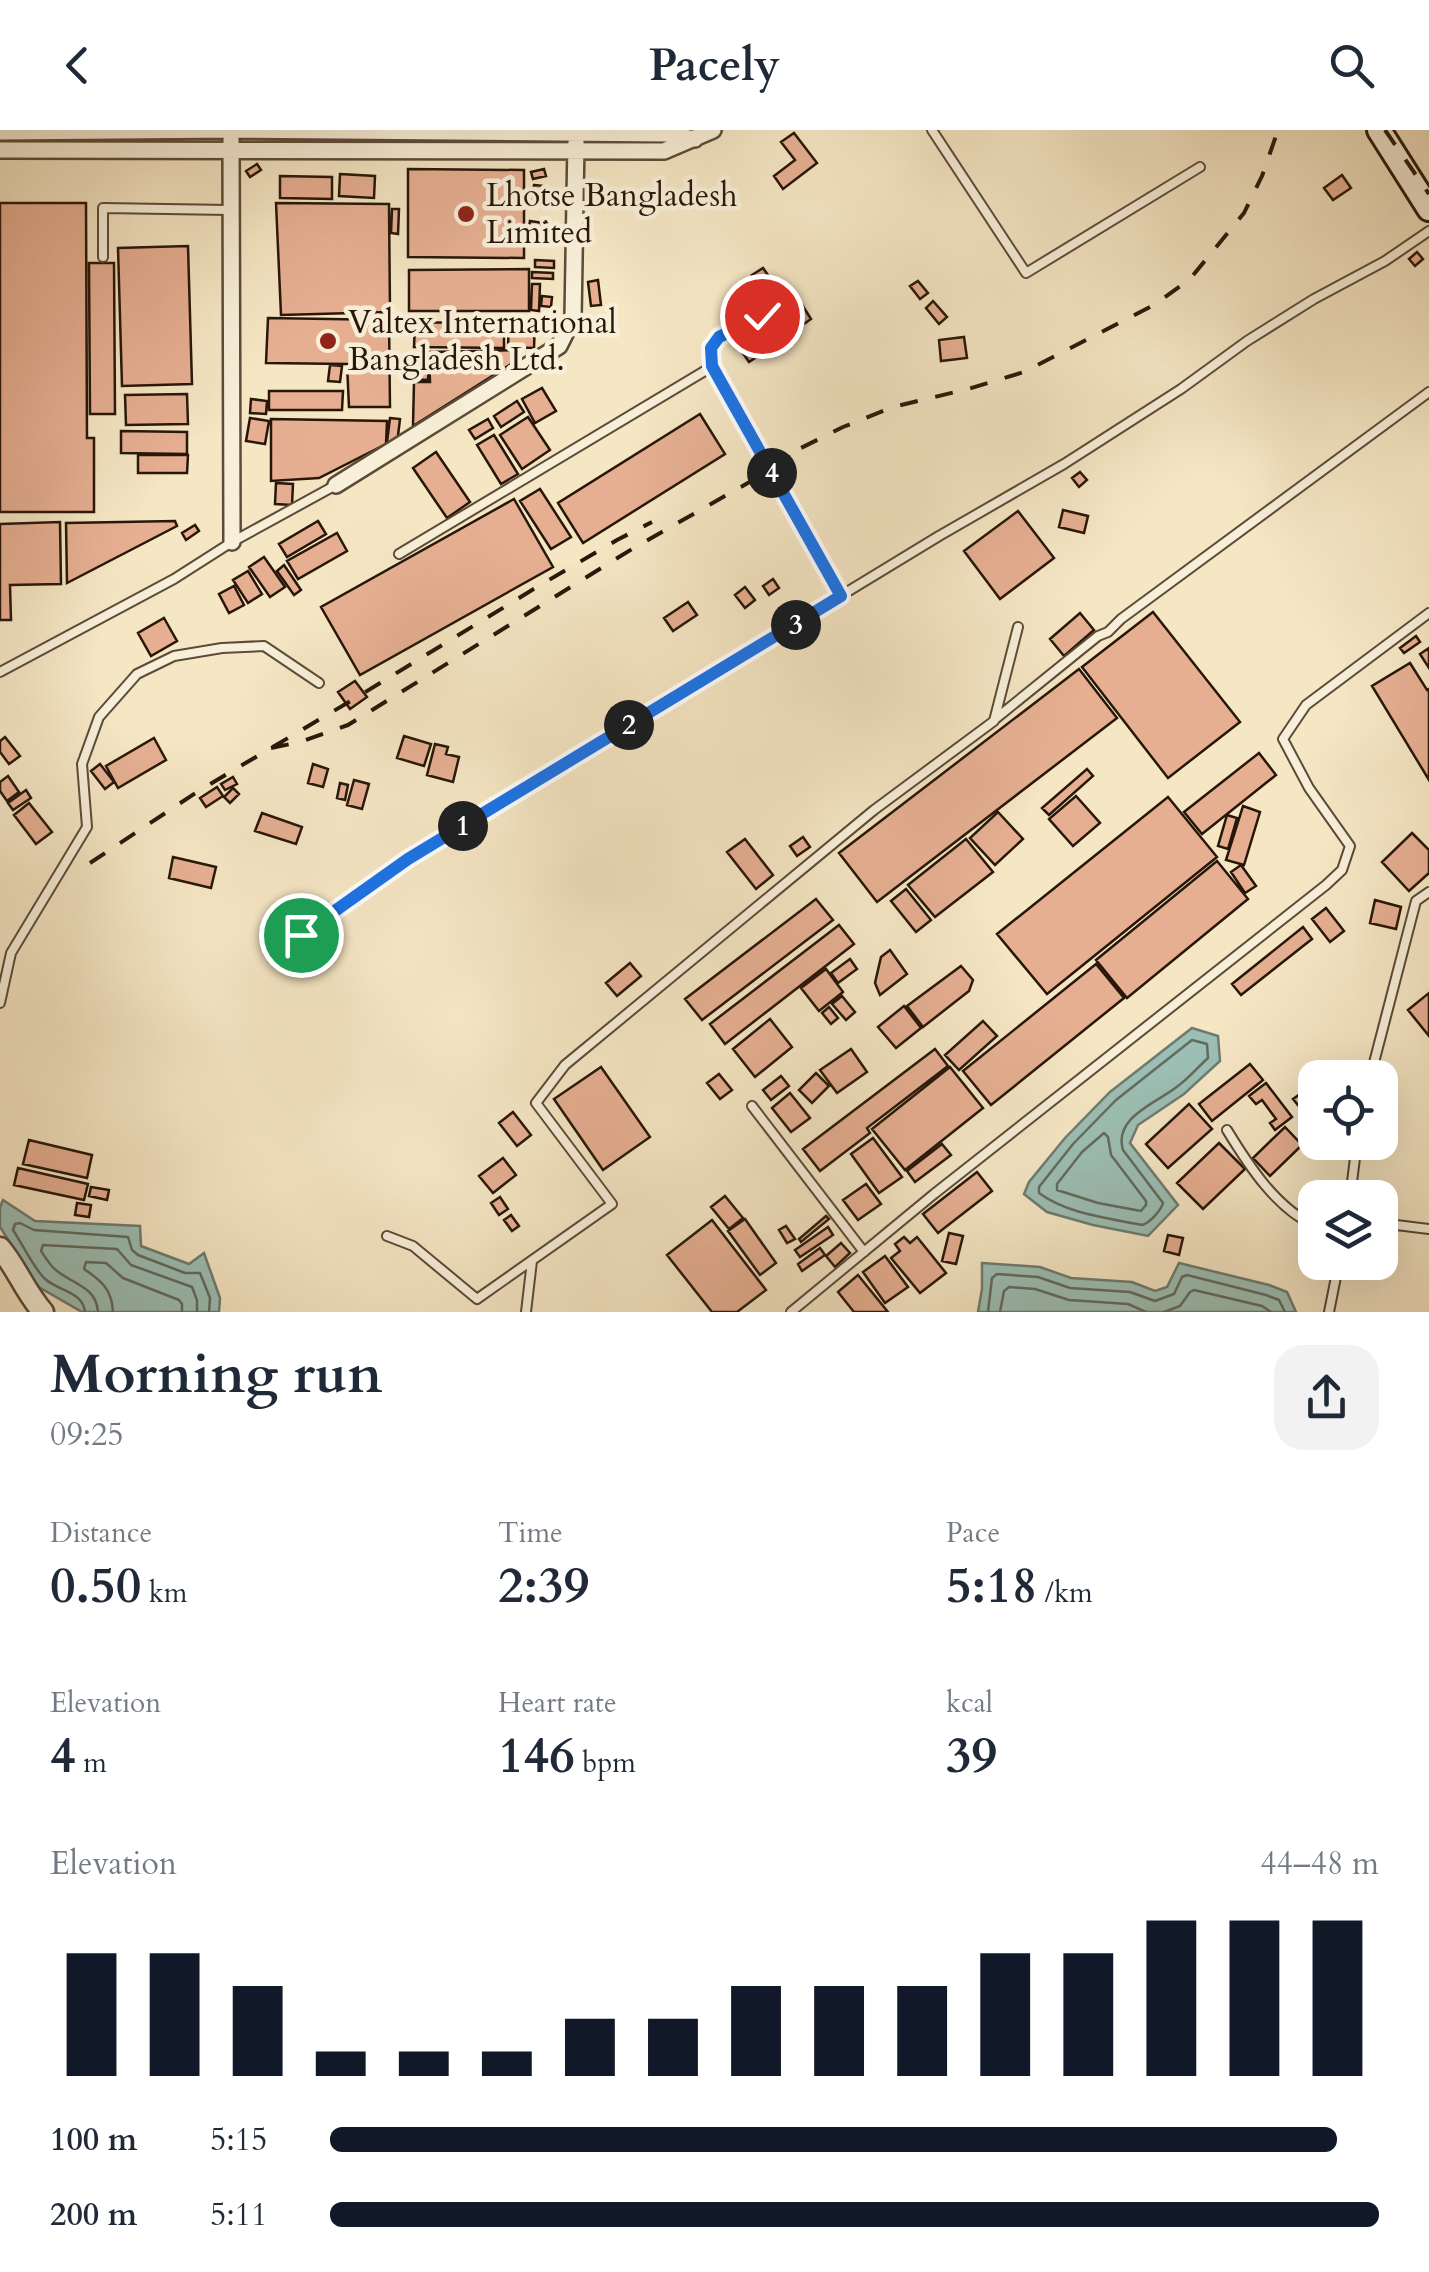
<!DOCTYPE html>
<meta charset="utf-8">
<style>
body{margin:0;font-family:Cardo,serif;background:#f2f2f3;color:#1f2937;height:100vh;display:flex;flex-direction:column;font-size:38px;white-space:nowrap}
*{box-sizing:border-box;margin:0}
p{font-size:32px;color:#747a83}
.icon{flex:none;width:55px;height:55px;fill:none;stroke:currentColor;stroke-width:2;stroke-linecap:round;stroke-linejoin:round}
.map{position:relative;height:1182px;overflow:hidden}
.side{display:flex;flex-direction:column;background:#fff;flex:1}
.side>*{flex:none}
.tools{position:absolute;left:1298px;top:930px;display:grid;gap:20px}
.tools a{display:grid;place-items:center;width:100px;height:100px;border-radius:20px;background:#fff;box-shadow:0 10px 40px #0002;font-size:50px}
.pin{position:absolute;display:grid;place-items:center;width:85px;height:85px;color:#fff;margin:-42px;border:5px solid #fff;border-radius:50%;box-shadow:0 2px 10px #0007}
.km{position:absolute;width:50px;height:50px;margin:-25px;border-radius:50%;background:#222;color:#fff;font-size:28px;line-height:50px;text-align:center}
.round{display:grid;place-items:center;flex:none;width:105px;height:105px;border-radius:30px;background:#f2f2f3}
.head{display:flex;align-items:center;justify-content:space-between;height:170px;padding:0 50px}
h1{font-size:55px;font-weight:700;line-height:75px}
.figures{display:grid;grid-template-columns:repeat(3,1fr);gap:15px;height:170px;padding:10px 50px}
.figures div{display:grid;align-content:center}
.figures b{font-size:50px;font-weight:700}
.figures small{font-size:28px;font-weight:400}
.figures p{font-size:28px}
.chart{height:280px;padding:20px 50px}
.chart p{display:flex;justify-content:space-between}
.chart svg{width:100%;height:180px;margin-top:10px;stroke:#111827;stroke-width:6}
ul{padding:0 50px;list-style:none;font-size:32px}
li{display:grid;grid-template-columns:160px 120px 1fr;align-items:center;height:75px}
li i{height:25px;border-radius:12px;background:#111827}
header{display:flex;justify-content:space-between;align-items:center;height:130px;padding:0 50px;background:#fff;font-size:45px;font-weight:700}
.map>svg:first-child{display:block}
.water{fill:#9cbfb5;stroke:#6e7c70;stroke-width:2.5}
.lines{fill:none;stroke-linecap:round;stroke-linejoin:round}
.shore{stroke:#626b5f;stroke-width:2.5}
.building{fill:#e6af92;stroke:#281709;stroke-width:2.5}
.service-casing{stroke:#5b4b38;stroke-width:12}
.minor-casing{stroke:#5b4b38;stroke-width:20}
.tertiary-casing{stroke:#5b4b38;stroke-width:25}
.secondary-casing{stroke:#281709;stroke-width:28}
.service{stroke:#f8efd9;stroke-width:8}
.minor{stroke:#f8efd9;stroke-width:15}
.tertiary{stroke:#f8efd9;stroke-width:20}
.secondary{stroke:#f8efd9;stroke-width:22}
.rail{stroke:#281709;stroke-width:4;stroke-dasharray:18 18;stroke-linecap:butt}
.route-casing{stroke:#fff;stroke-width:20}
.route{stroke:#1a73e8;stroke-width:12}
.poi-dot{fill:#8f2418;stroke:#f8efd9;stroke-width:4}
.labels{text-anchor:middle;dominant-baseline:central;stroke-width:9;stroke-linejoin:round;paint-order:stroke}
.poi-label{font-size:32px;fill:#281709;stroke:#f8efd9;text-anchor:start}
</style>
<header><svg class="icon" aria-label="back" viewBox="0 0 24 24"><path d="M15 5l-7 7 7 7"/></svg>Pacely<svg class="icon" aria-label="search" viewBox="0 0 24 24"><circle cx="10" cy="10" r="6"/><path d="M15 15l6 6"/></svg></header>
<div class="map">
<svg width="1429" height="1182" viewBox="0 0 1429 1182">
<rect width="100%" height="100%" fill="#f5e6c4"/>
<filter id="stains"><feTurbulence type="fractalNoise" baseFrequency=".002" numOctaves="4"/><feColorMatrix values="0 0 0 0 .2 0 0 0 0 .09 0 0 0 0 .02 0 0 0 .5 -.17"/></filter>
<radialGradient id="worn" r=".72"><stop offset=".6" stop-color="#630" stop-opacity="0"/><stop offset="1" stop-color="#630" stop-opacity=".3"/></radialGradient>
<path class="water" d="M1192,898L1218,906L1220,931L1184,964L1138,995L1130,1013L1178,1075L1148,1106L1093,1095L1047,1082L1024,1064L1029,1052L1065,1008L1110,962Z
M3,1070L35,1091L140,1096L141,1116L189,1134L204,1123L220,1168L219,1182H82L37,1156L0,1097V1077Z
M982,1133L1040,1137L1071,1148L1132,1152L1155,1161L1167,1157L1179,1133L1269,1155L1287,1162L1296,1182H978L982,1159Z"/>
<g class="lines">
<path class="shore" d="M1192,910L1207,914L1208,928C1198,937 1189,948 1178,956C1157,973 1113,987 1123,1020L1163,1073C1161,1080 1150,1093 1142,1095C1109,1088 1067,1084 1039,1063V1057L1073,1014L1116,970Z
M1104,1003L1108,1007L1111,1025L1146,1071V1075L1141,1081L1098,1073L1057,1060V1054L1082,1022Z
M85,1182C83,1161 57,1161 44,1148C32,1135 23,1115 13,1100L15,1094L20,1093L34,1100L128,1107L132,1120L138,1125L185,1143H200L210,1168L209,1182
M98,1182C96,1157 75,1155 57,1141C50,1136 46,1128 41,1121L43,1115L117,1119L131,1135L192,1157L197,1170V1182
M113,1182C112,1160 102,1151 84,1139L86,1132L106,1133L123,1148L179,1170L182,1174V1182
M988,1182L992,1148L997,1144L1038,1147L1070,1158L1130,1162L1155,1171L1174,1164L1182,1147L1187,1145L1266,1165L1279,1170L1285,1182
M1000,1182L1004,1161L1009,1157L1035,1159L1069,1170L1128,1174L1146,1182
M1164,1182L1180,1176L1190,1162L1194,1160L1262,1176L1271,1182"/>
</g>
<path class="building" d="M794,3L817,33L783,59L774,46L795,30L781,12Z
M257,34L261,40L250,47L246,41Z
M408,39L524,40V128L408,127Z
M544,39L546,46L533,49L531,42Z
M340,44L375,46L374,68L339,66Z
M1342,45L1351,58L1333,70L1324,58Z
M280,46L332,47V69L280,68Z
M534,55L545,56L542,76L530,74Z
M0,73H86L87,308H94V382H0Z
M276,73L389,74L390,182L281,185Z
M392,79H399L398,104L391,103Z
M530,91L550,94L548,105L528,102Z
M188,116L192,254L122,256L118,118Z
M1417,122L1423,129L1415,136L1409,129Z
M535,130L554,131V138L535,137Z
M89,133H114L115,284H90Z
M763,138L781,164L770,171L752,145Z
M529,139V181H409V140Z
M532,142L553,143V149L532,148Z
M598,150L601,175L591,176L588,152Z
M918,151L928,163L920,169L910,156Z
M532,154H540L539,181L531,180Z
M542,166L552,167L551,177L541,176Z
M799,170L811,189L804,194L791,175Z
M933,171L947,187L939,194L926,178Z
M789,178L802,197L749,232L736,213Z
M268,188L389,190L390,277H349L347,234L266,233Z
M509,191L535,192L534,218L508,217Z
M415,192L504,194V218L414,217Z
M964,207L967,228L941,231L939,210Z
M516,220L519,229L413,296L414,252H430L429,222Z
M412,231H429L428,250L411,249Z
M330,235L342,236L340,252L328,251Z
M542,258L556,281L535,293L522,269Z
M269,261H343L342,280H269Z
M187,264L188,294L126,295L125,265Z
M251,269L267,271L266,284L250,283Z
M517,271L524,282L501,297L494,286Z
M700,284L725,324L583,413L558,373Z
M528,287L550,320L522,339L500,305Z
M250,288L269,291L265,314L246,311Z
M390,288L400,289L397,314L387,312Z
M271,289L387,291L386,314L319,348L271,351Z
M488,289L493,298L475,309L469,300Z
M121,301L187,302V324L121,323Z
M494,305L518,344L501,354L477,315Z
M436,322L470,372L447,388L413,338Z
M138,325H188L187,343H138Z
M1080,342L1087,350L1079,357L1072,348Z
M276,353L293,354L292,375L275,374Z
M540,359L571,407L551,419L520,371Z
M514,369L553,437L360,545L321,477Z
M1063,380L1088,386L1084,403L1059,397Z
M1018,381L1054,428L1000,469L964,421Z
M175,391L177,396L67,453L66,393Z
M318,391L326,404L287,427L279,414Z
M60,392L61,454L10,455L11,490H0V394Z
M195,395L199,401L186,410L182,403Z
M337,403L347,421L298,449L287,431Z
M264,427L285,457L270,467L249,437Z
M284,435L301,460L294,465L277,441Z
M248,441L262,464L248,473L233,450Z
M773,449L779,458L769,465L763,456Z
M234,456L244,475L229,483L219,464Z
M745,457L755,470L745,478L735,465Z
M688,472L697,485L673,501L664,488Z
M1153,482L1240,592L1168,648L1082,537Z
M1080,483L1094,500L1064,526L1050,509Z
M164,488L177,511L151,526L138,503Z
M1416,506L1420,512L1404,523L1400,518Z
M1429,518V538L1420,524Z
M1410,533L1427,560L1429,559V650L1372,556Z
M1079,539L1117,588L877,772L839,723Z
M355,551L367,567L350,579L338,562Z
M404,606L431,614L424,636L397,628Z
M5,607L20,626L9,634L0,622V611Z
M154,608L166,630L118,658L106,636Z
M435,614L448,617L446,624L459,627L453,652L427,645Z
M1259,623L1276,645L1202,704L1184,682Z
M100,634L114,652L105,659L91,641Z
M313,634L328,639L323,657L308,653Z
M1087,639L1093,646L1049,685L1042,678Z
M8,646L19,662L7,671L0,661V652Z
M233,647L237,654L225,660L221,654Z
M354,650L369,654L362,679L347,675Z
M340,653L348,655L345,670L337,668Z
M217,657L223,666L206,677L200,668Z
M233,658L239,664L230,673L224,667Z
M26,660L31,668L13,680L8,673Z
M1076,666L1100,693L1073,716L1049,689Z
M1168,667L1217,727L1047,864L997,804Z
M29,673L52,702L36,714L14,685Z
M1243,676L1260,682L1244,735L1226,730Z
M998,682L1023,709L995,735L970,708Z
M262,683L302,697L296,714L255,701Z
M1227,685L1237,688L1228,719L1218,716Z
M1412,703L1429,720V743L1409,761L1382,732Z
M803,707L810,717L797,726L790,716Z
M745,709L773,745L756,759L727,722Z
M966,709L993,742L935,787L908,755Z
M173,727L216,737L211,758L169,748Z
M1217,731L1248,769L1127,868L1096,830Z
M1241,735L1256,756L1245,763L1231,742Z
M906,759L931,790L916,802L891,771Z
M816,769L833,790L702,890L685,869Z
M1375,770L1401,777L1396,799L1370,793Z
M1326,778L1344,801L1330,812L1312,789Z
M839,795L854,814L725,914L710,894Z
M1303,797L1312,809L1241,865L1232,854Z
M890,820L907,844L880,865L875,853L881,827Z
M850,829L857,839L838,853L831,843Z
M630,833L641,846L617,866L606,853Z
M1096,834L1124,868L991,975L963,941Z
M961,836L973,850L969,861L923,897L907,876Z
M826,839L843,862L819,881L801,858Z
M1429,863V906L1408,880Z
M842,866L855,882L846,890L832,874Z
M904,876L921,898L896,918L878,897Z
M829,877L838,888L831,894L822,883Z
M770,889L792,917L755,947L733,919Z
M983,891L997,906L959,940L945,925Z
M851,919L867,942L837,963L820,940Z
M935,919L948,936L867,998L870,1003L820,1041L803,1019Z
M1250,934L1263,950L1212,991L1199,974Z
M601,937L650,1007L603,1040L554,969Z
M950,937L983,978L905,1040L872,999Z
M816,943L829,956L812,973L799,960Z
M719,944L732,960L720,969L707,953Z
M781,946L789,956L771,970L763,960Z
M1266,953L1292,987L1275,1000L1270,993L1276,989L1262,970L1256,974L1249,966Z
M1303,962L1315,976V996L1293,969Z
M790,963L810,988L791,1002L772,978Z
M1189,974L1212,999L1168,1038L1146,1014Z
M513,982L531,1005L517,1016L499,993Z
M1285,997L1302,1015L1270,1046L1253,1028Z
M873,1008L902,1047L879,1063L851,1024Z
M29,1010L92,1025L87,1048L23,1034Z
M1219,1013L1245,1039L1203,1079L1177,1053Z
M942,1014L951,1025L915,1052L907,1041Z
M503,1028L516,1045L493,1063L479,1046Z
M18,1038L88,1054L84,1070L14,1055Z
M977,1042L992,1061L938,1103L923,1084Z
M866,1054L881,1074L858,1090L843,1070Z
M91,1057L109,1060L107,1070L89,1066Z
M725,1066L743,1088L729,1099L711,1077Z
M500,1067L508,1079L499,1085L491,1073Z
M77,1073L91,1075L89,1087L75,1085Z
M511,1085L519,1096L512,1101L504,1090Z
M826,1086L829,1089L801,1112L799,1109Z
M745,1089L776,1133L760,1145L728,1101Z
M712,1090L766,1160L737,1182H712L667,1125Z
M786,1096L795,1109L787,1113L779,1100Z
M828,1097L833,1105L800,1127L795,1120Z
M949,1103L963,1106L956,1134L942,1131Z
M1168,1105L1183,1108L1179,1125L1164,1121Z
M904,1107L910,1113L917,1107L946,1143L920,1163L891,1128L900,1121L895,1114Z
M841,1113L850,1123L835,1137L826,1126Z
M820,1118L825,1125L802,1141L798,1134Z
M885,1126L908,1157L885,1173L863,1142Z
M858,1145L888,1182H854L838,1162Z"/>
<g class="lines">
<g class="service-casing">
<path id="service" d="M932,0L1026,143L1200,37
M103,127V78L229,80
M762,185L719,207L711,218L713,236L841,466
M399,424L713,236
M0,542L174,449L232,412L336,355
M994,590L1098,506L1108,502L1121,489L1429,262
M301,805L408,729L939,406L1064,334L1181,259L1247,211L1314,169L1385,131L1429,101
M0,873L11,823L87,697L82,634L99,587L137,544L174,526L222,518L264,516L319,553
M1370,948L1416,771L1429,762
M752,976L864,1122
M1227,1000C1249,1036 1276,1078 1315,1096
M1350,1068L1357,1012
M1380,1093L1429,1099
M387,1106L413,1116L477,1169L612,1074L536,973L565,935L874,680L994,591L1018,497
M526,1182L532,1131
M791,1182L934,1064L1326,755L1342,740L1350,716L1309,658L1283,609L1306,575L1429,483
M1329,1182L1339,1132"/>
</g>
<g class="minor-casing">
<path id="minor" d="M0,2L231,0L668,4L695,9
M231,9L232,412
M0,20L664,21L713,0
M336,355L559,216L573,188L576,12"/>
</g>
<g class="tertiary-casing">
<path id="tertiary" d="M0,1118C17,1138 25,1162 43,1182"/>
</g>
<g class="secondary-casing">
<path id="secondary" d="M1379,0L1429,79"/>
</g>
<use href="#service" class="service"/>
<use href="#minor" class="minor"/>
<use href="#tertiary" class="tertiary"/>
<use href="#secondary" class="secondary"/>
<path class="rail" d="M1385,0L1429,64
M271,618L300,612L348,595L632,419L753,350L789,324L843,297L893,277L968,259L1024,242L1154,175L1190,149L1244,83L1262,46L1278,0
M90,733L200,660L354,569L537,457L617,410L652,392"/>
</g>
<g class="lines">
<g class="route-casing">
<path id="route" d="M301,805L408,729L841,466L712,236L711,218L719,207L762,186"/>
</g>
<use href="#route" class="route"/>
</g>
<g class="poi-dot">
<circle cx="466" cy="84" r="10"/>
<circle cx="328" cy="211" r="10"/>
</g>
<g class="labels">
<g class="poi-label">
<text x="486" y="66">Lhotse Bangladesh<tspan x="486" dy="37">Limited</tspan></text>
<text x="348" y="193">Valtex International<tspan x="348" dy="37">Bangladesh Ltd.</tspan></text>
</g>
</g>
<rect width="100%" height="100%" filter="url(#stains)"/>
<rect width="100%" height="100%" fill="url(#worn)"/>
</svg>
<div class="tools">
<a><svg class="icon" aria-label="locate" viewBox="0 0 24 24"><circle cx="12" cy="12" r="6"/><path d="M12 2v4M12 18v4M2 12h4M18 12h4"/></svg></a>
<a><svg class="icon" aria-label="layers" viewBox="0 0 24 24"><path d="M12 4l9 5-9 5-9-5zM3 14l9 5 9-5"/></svg></a>
</div>
<div class="pin" style="left:301px;top:805px;background:#1e9e55"><svg class="icon" aria-label="arrive" viewBox="0 0 24 24"><path d="M6 21V4h12l-3 4 3 4H6"/></svg></div>
<div class="pin" style="left:762px;top:186px;background:#d93025"><svg class="icon" aria-label="check" viewBox="0 0 24 24"><path d="M5 12l5 5 9-10"/></svg></div>
<b class="km" style="left:463px;top:696px">1</b>
<b class="km" style="left:629px;top:595px">2</b>
<b class="km" style="left:796px;top:495px">3</b>
<b class="km" style="left:772px;top:343px">4</b>
</div>
<section class="side">
<div class="head"><div><h1>Morning run</h1><p>09:25</p></div><a class="round"><svg class="icon" aria-label="share" viewBox="0 0 24 24"><path d="M12 15V3M7 8l5-5 5 5M5 13v7h14v-7"/></svg></a></div>
<div class="figures">
<div><p>Distance</p><b>0.50<small> km</small></b></div>
<div><p>Time</p><b>2:39</b></div>
<div><p>Pace</p><b>5:18<small> /km</small></b></div>
</div>
<div class="figures">
<div><p>Elevation</p><b>4<small> m</small></b></div>
<div><p>Heart rate</p><b>146<small> bpm</small></b></div>
<div><p>kcal</p><b>39</b></div>
</div>
<div class="chart"><p><span>Elevation</span>44–48 m</p>
<svg viewBox="0 0 160 44" preserveAspectRatio="none"><path d="M5 44V14M15 44V14M25 44V22M35 44V38M45 44V38M55 44V38M65 44V30M75 44V30M85 44V22M95 44V22M105 44V22M115 44V14M125 44V14M135 44V6M145 44V6M155 44V6"/></svg>
</div>
<ul>
<li><b>100 m</b>5:15<i style="width:96%"></i></li>
<li><b>200 m</b>5:11<i style="width:100%"></i></li>
</ul>
</section>
